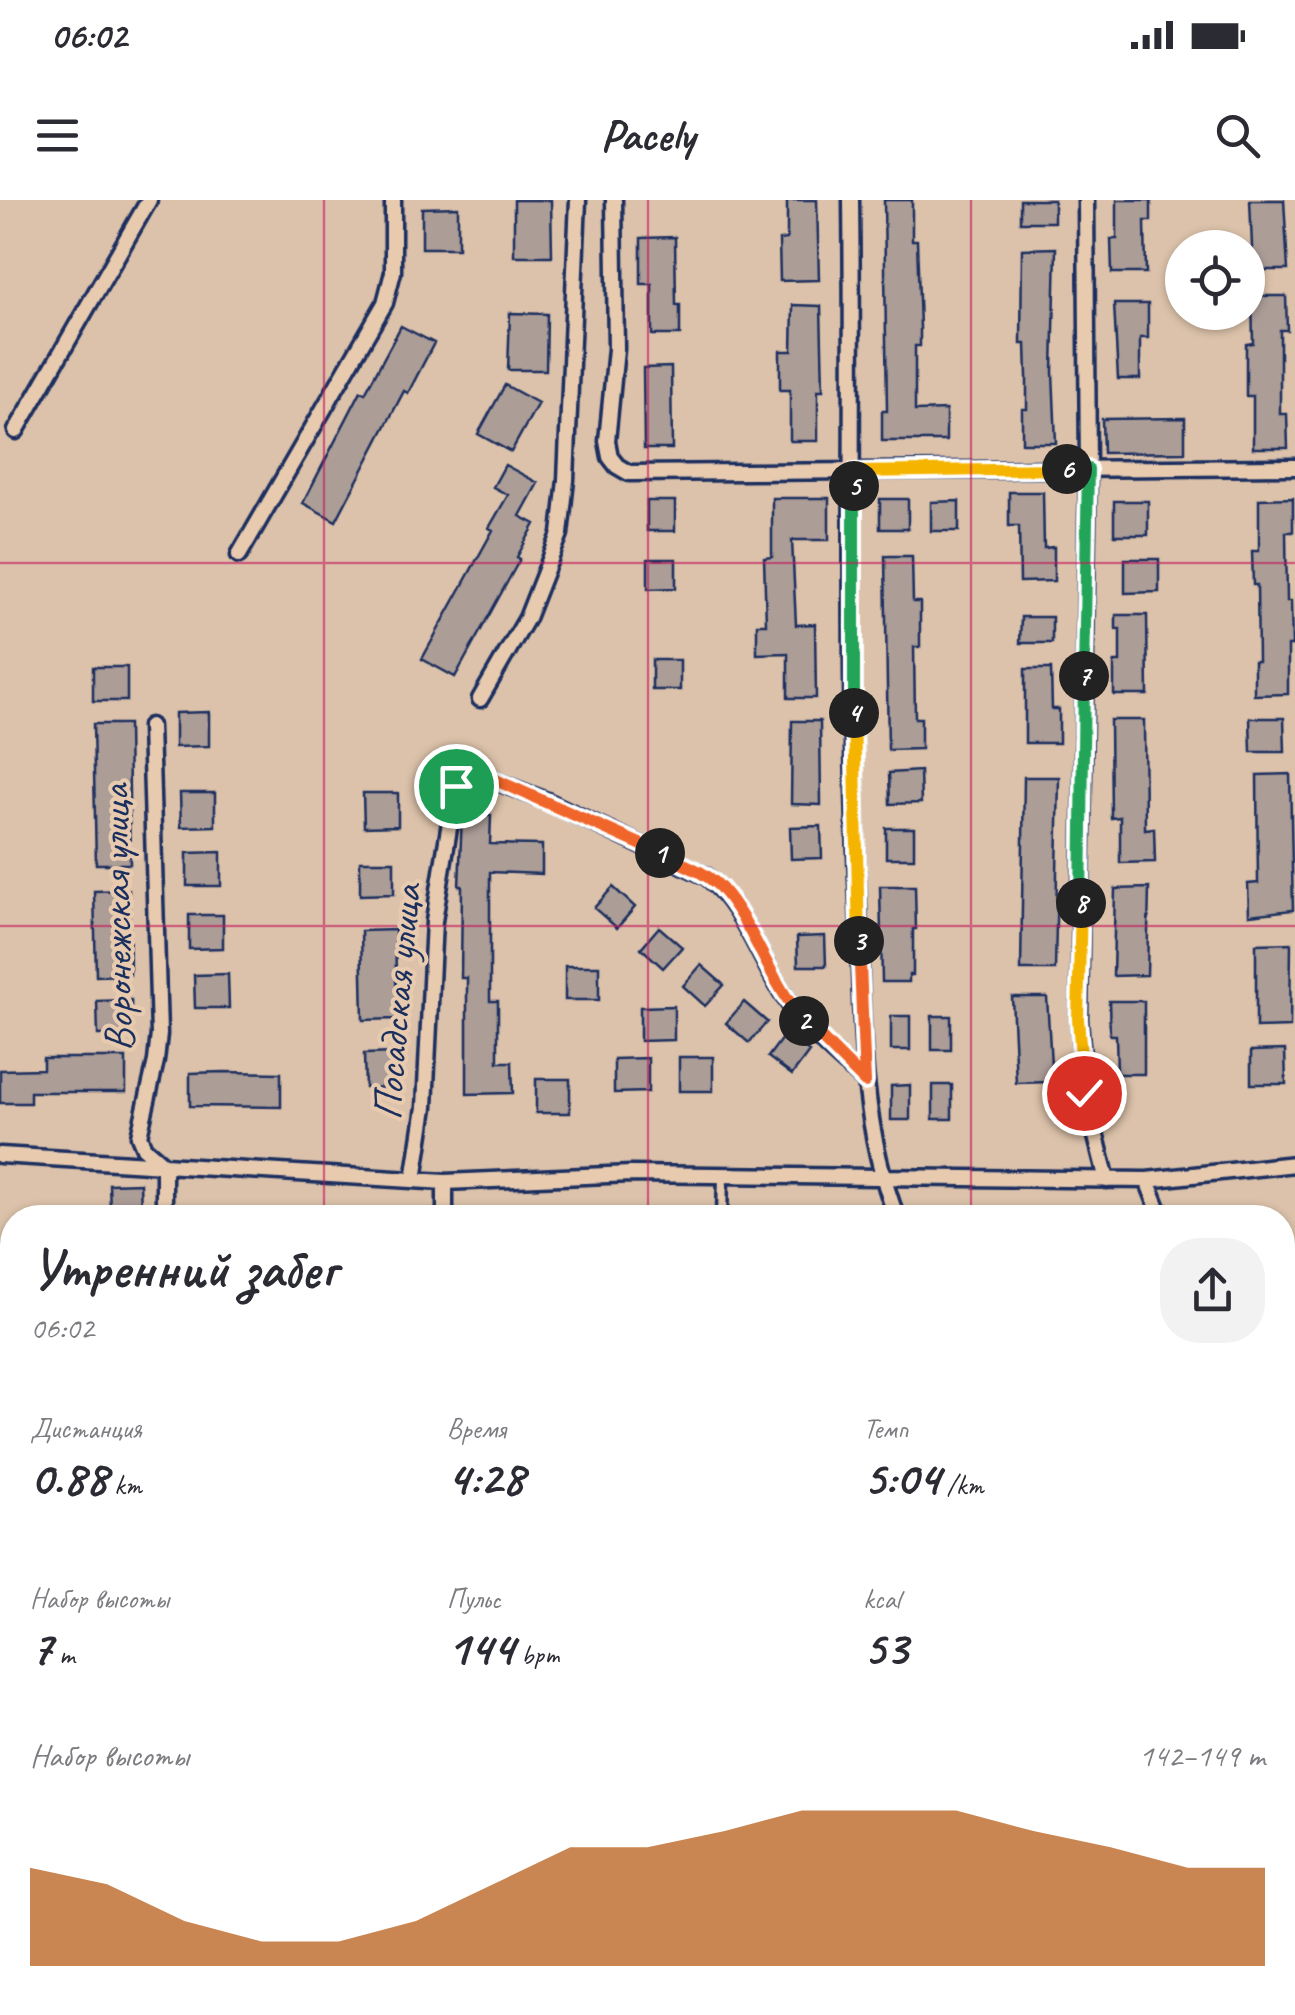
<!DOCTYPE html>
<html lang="ru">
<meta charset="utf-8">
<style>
body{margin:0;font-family:Caveat,sans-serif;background:#f2f2f3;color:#2b2b33;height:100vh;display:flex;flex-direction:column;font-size:38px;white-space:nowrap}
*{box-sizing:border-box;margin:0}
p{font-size:32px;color:#7c7c81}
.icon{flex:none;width:55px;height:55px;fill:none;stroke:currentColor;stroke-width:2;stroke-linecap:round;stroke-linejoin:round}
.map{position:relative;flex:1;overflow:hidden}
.panel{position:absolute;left:0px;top:1005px;width:1295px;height:810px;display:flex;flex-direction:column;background:#fff;border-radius:40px 40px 0 0;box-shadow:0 2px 8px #0004}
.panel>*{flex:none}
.buttons{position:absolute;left:1165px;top:30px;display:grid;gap:20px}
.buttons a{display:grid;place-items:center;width:100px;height:100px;border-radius:50%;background:#fff;box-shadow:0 2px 8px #0004;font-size:50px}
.pin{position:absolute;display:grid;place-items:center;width:85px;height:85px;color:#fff;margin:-42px;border:5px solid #fff;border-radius:50%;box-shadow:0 2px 10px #0007}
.km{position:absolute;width:50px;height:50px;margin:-25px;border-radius:50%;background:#222;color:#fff;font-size:28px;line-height:50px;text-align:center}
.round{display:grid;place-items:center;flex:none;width:105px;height:105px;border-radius:40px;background:#f2f2f3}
.head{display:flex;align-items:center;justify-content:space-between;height:170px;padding:0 30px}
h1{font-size:55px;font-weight:800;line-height:75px}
.stats{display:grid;grid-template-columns:repeat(3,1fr);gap:15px;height:170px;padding:10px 30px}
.stats div{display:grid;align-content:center}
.stats b{font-size:50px;font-weight:800}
.stats small{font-size:28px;font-weight:400}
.stats p{font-size:28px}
.chart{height:280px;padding:20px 30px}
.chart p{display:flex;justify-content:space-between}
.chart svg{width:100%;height:180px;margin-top:10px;fill:#b45309;opacity:.7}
.status{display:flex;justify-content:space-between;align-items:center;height:70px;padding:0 50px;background:#fff;direction:ltr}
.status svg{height:28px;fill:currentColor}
header{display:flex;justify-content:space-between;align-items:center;height:130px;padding:0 30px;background:#fff;font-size:45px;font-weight:800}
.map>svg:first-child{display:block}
.building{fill:#ac9d97;stroke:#1b2f5e;stroke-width:2.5}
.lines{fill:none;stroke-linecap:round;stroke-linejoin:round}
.service-casing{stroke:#1b2f5e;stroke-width:15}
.minor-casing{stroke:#1b2f5e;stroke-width:21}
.service{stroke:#e8cbaf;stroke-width:8}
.minor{stroke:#e8cbaf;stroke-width:14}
.split-1-casing{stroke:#fff;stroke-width:20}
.split-2-casing{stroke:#fff;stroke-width:20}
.split-3-casing{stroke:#fff;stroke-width:20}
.split-4-casing{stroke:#fff;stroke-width:20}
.split-5-casing{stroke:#fff;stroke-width:20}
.split-6-casing{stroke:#fff;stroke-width:20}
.split-7-casing{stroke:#fff;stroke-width:20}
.split-8-casing{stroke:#fff;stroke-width:20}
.split-9-casing{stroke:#fff;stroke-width:20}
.split-1{stroke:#f0652b;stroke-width:12}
.split-2{stroke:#f0652b;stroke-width:12}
.split-3{stroke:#f0652b;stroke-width:12}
.split-4{stroke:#f5b400;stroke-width:12}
.split-5{stroke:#22a559;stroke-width:12}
.split-6{stroke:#f5b400;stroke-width:12}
.split-7{stroke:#22a559;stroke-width:12}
.split-8{stroke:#22a559;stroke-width:12}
.split-9{stroke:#f5b400;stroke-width:12}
.grid{fill:none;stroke:#c2185b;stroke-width:2.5;stroke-opacity:0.55}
.labels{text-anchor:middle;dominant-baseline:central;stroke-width:8;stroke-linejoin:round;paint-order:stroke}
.street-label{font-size:42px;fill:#1b2f5e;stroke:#e8cbaf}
</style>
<div class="status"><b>06:02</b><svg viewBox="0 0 49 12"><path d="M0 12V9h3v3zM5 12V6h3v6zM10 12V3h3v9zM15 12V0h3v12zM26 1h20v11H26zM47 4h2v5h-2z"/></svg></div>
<header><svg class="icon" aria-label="menu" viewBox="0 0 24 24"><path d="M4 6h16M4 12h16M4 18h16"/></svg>Pacely<svg class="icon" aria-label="search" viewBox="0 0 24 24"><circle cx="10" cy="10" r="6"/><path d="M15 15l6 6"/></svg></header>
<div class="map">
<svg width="1295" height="1815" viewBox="0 0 1295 1815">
<rect width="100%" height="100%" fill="#dcc2aa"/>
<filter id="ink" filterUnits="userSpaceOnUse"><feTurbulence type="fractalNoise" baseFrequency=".01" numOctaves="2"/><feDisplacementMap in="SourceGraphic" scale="20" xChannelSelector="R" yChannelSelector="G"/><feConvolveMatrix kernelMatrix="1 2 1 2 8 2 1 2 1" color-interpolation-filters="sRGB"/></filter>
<g filter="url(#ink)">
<path class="building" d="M514,0H551L552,56H514Z
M787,0H817L819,80L780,81L779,40L787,39Z
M884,0H912V40H917L920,128V146H915V211L946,210V241H882V211H887Z
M1020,0H1054V22H1020Z
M1117,0H1151V21H1145L1146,73H1112L1111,39H1117Z
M1250,0H1284L1288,70H1253Z
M458,7V48H422V8Z
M675,37L676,105H680V135H652V84H641V38Z
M1056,48L1053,172L1056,243H1022V209H1027V176L1026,144H1021L1022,49Z
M1252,96H1286L1287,130H1280V214H1287L1288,248H1253V196H1246V144L1253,143Z
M1114,104H1148V138H1140V179H1118Z
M793,105L821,106L823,190H818V241H790V190H780V151H792Z
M510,113L547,114L546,170H508Z
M401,126L434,143L408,193L404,191L336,321L303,303L361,191L365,193Z
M671,167L672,249H644L643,168Z
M505,185L538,203L511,252L478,234Z
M1185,218V252L1103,253L1102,219Z
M505,265L538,283L520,316L535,324L517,357L520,359L455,477L422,459L493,330L489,328L508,295L493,287Z
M1009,292H1043L1044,348L1054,347V381L1020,382L1019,326H1009Z
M772,298H829V340H792L796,425L815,424L816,498H788V453L757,454V424H766L764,358L772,357Z
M1293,298V332H1286L1287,401H1291L1292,446H1288V494L1254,495V461H1258L1257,385H1253L1252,351H1259V299Z
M880,299H908V329H880Z
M647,301H675V331H647Z
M959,301V331H931V302Z
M1114,301H1148V335H1114Z
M885,356H912L913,402H920V447H914L915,518H921V549L888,550Z
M648,359H676V388L648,389Z
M1125,359H1159V392L1125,393Z
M1116,415H1147L1148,495H1114V462H1120V429H1116Z
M1021,417H1052V443H1020Z
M652,460H680V490H652Z
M93,467H127V501H93Z
M1025,469H1051L1052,509H1059V543H1025Z
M209,512V546L175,547V513Z
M1250,518H1284L1285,552H1251Z
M1110,520H1144L1145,629L1154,628L1155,662L1120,663V617L1111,618Z
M792,521H820L821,605L791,604Z
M93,524H128L130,664H96Z
M920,571L921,603L890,604L889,573Z
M1290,574L1293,710L1249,715L1248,684L1258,683L1257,575Z
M1024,577H1059L1055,770H1021Z
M180,593H215V626L181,627Z
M363,593H398V626L364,627Z
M462,615H491L490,644L542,645V674L490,672V801H498V862H512L513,893L467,894V778H461L462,686H459Z
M821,626L822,658L791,659L790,627Z
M886,628H914V658H886Z
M221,652V686H187V653Z
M360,661H394V694L360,695Z
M880,686H915L916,729H913V775H909V782H882Z
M613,687L635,707L617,728L594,708Z
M1149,688L1147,775L1113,776L1115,689Z
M129,690L130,775L96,776L94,691Z
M189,715H223V748L189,749Z
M659,727L682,747L663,768L641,748Z
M395,730L397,819L363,820L361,731Z
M825,736L826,766H798L797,737Z
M1291,743L1290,827L1256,828V744Z
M701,765L724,785L705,806L683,786Z
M565,766H599V800H565Z
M228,774L229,808H195L194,775Z
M1012,797H1047L1052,882L1016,883Z
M131,800L132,834L98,835L97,801Z
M1109,801H1144V874H1117L1116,835H1110Z
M744,802L767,822L749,843L726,823Z
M674,806V840L640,841V807Z
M891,816H910V850H891Z
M932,816H951V850H932Z
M785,834L809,852L792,875L768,857Z
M1285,850L1286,884H1251V851Z
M398,853L399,887L365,888L364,854Z
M679,857H713V891H679Z
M43,858H126V892H30V903H0V870L43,869Z
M648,858V892L614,893V859Z
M224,872L281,873V907L190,906V873Z
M536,879H570V913H536Z
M910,885V920H891V886Z
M933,885H952V919H933Z
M140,983L141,1008L110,1009L109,984Z
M1282,1161H1295V1232H1282Z
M954,1802H999V1815H954Z"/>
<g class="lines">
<g class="service-casing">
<path id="service" d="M722,1018L723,975
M0,1583L12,1579"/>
</g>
<g class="minor-casing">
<path id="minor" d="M614,0L616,149L607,241L610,257L617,266L629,273L1295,267
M851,0C854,235 847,470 858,704C862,810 858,918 897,1018
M1086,0L1088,269L1079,819L1085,893L1107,980
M16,231L149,0
M239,355L385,103L393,72V0
M480,499L527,418L560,334L566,280L578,0
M150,526L159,834L156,861L139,936L144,948L164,965V1018
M0,955L445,982L631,974L1147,980L1295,964
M414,980L425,907L434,721L456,585L459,578L472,572L547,601L706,676C745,708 760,761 788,802C809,833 838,857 865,881
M1147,980L1162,1018
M445,982V1018
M1282,1254L1295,1268
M1282,1528H1295
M1282,1760L1295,1795
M453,1802V1815
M172,1815V1802
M742,1815L748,1802
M1010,1815V1802"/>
</g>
<use href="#service" class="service"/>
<use href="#minor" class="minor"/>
</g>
</g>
<g class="lines" filter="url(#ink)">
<g class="split-1-casing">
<path id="split-1" d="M456,586L464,574L480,573L660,653"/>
</g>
<g class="split-2-casing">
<path id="split-2" d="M660,653C680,663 705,671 721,688C754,725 769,781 804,821"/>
</g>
<g class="split-3-casing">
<path id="split-3" d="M804,821L865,882L859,741"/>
</g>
<g class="split-4-casing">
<path id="split-4" d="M854,513L859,741"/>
</g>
<g class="split-5-casing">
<path id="split-5" d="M854,286V513"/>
</g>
<g class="split-6-casing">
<path id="split-6" d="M854,286V272L1067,269"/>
</g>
<g class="split-7-casing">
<path id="split-7" d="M1067,269H1088L1084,476"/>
</g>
<g class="split-8-casing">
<path id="split-8" d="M1081,703L1084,476"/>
</g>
<g class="split-9-casing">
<path id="split-9" d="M1081,703L1078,819L1084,893"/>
</g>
<use href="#split-1" class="split-1"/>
<use href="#split-2" class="split-2"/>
<use href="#split-3" class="split-3"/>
<use href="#split-4" class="split-4"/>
<use href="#split-5" class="split-5"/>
<use href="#split-6" class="split-6"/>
<use href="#split-7" class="split-7"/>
<use href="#split-8" class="split-8"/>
<use href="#split-9" class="split-9"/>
</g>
<path class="grid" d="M324,0V1018M648,0V1018M971,0V1018M0,363H1295M0,726H1295M0,1089H12M1282,1089H1295M0,1452H12M1282,1452H1295M324,1802V1815M648,1802V1815M971,1802V1815"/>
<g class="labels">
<g class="street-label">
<text transform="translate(117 718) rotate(-91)">Воронежская улица</text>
<text transform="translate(397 802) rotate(-85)">Посадская улица</text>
</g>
</g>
</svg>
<div class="buttons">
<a><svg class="icon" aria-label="locate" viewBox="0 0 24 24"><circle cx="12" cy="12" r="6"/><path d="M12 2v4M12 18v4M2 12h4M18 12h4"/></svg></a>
</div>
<div class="pin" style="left:456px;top:586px;background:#1e9e55"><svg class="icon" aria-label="arrive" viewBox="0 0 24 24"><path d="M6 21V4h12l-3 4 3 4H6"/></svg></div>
<div class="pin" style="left:1084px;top:893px;background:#d93025"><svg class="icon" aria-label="check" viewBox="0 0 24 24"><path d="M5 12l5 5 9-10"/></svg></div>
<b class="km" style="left:660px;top:653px">1</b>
<b class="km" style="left:804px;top:821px">2</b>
<b class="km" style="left:859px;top:741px">3</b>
<b class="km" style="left:854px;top:513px">4</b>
<b class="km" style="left:854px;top:286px">5</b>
<b class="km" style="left:1067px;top:269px">6</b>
<b class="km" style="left:1084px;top:476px">7</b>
<b class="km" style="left:1081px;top:703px">8</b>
<section class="panel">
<div class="head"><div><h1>Утренний забег</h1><p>06:02</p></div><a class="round"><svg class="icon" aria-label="share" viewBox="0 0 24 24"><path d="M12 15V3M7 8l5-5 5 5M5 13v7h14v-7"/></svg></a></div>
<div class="stats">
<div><p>Дистанция</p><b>0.88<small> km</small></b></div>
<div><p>Время</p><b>4:28</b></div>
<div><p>Темп</p><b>5:04<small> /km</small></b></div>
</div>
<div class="stats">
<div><p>Набор высоты</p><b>7<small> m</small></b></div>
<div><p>Пульс</p><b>144<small> bpm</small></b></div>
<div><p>kcal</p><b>53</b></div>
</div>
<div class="chart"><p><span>Набор высоты</span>142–149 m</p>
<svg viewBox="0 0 160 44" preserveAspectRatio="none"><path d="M0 44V20L10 24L20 33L30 38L40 38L50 33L60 24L70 15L80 15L90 11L100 6L110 6L120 6L130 11L140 15L150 20L160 20V44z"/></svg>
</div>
</section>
</div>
